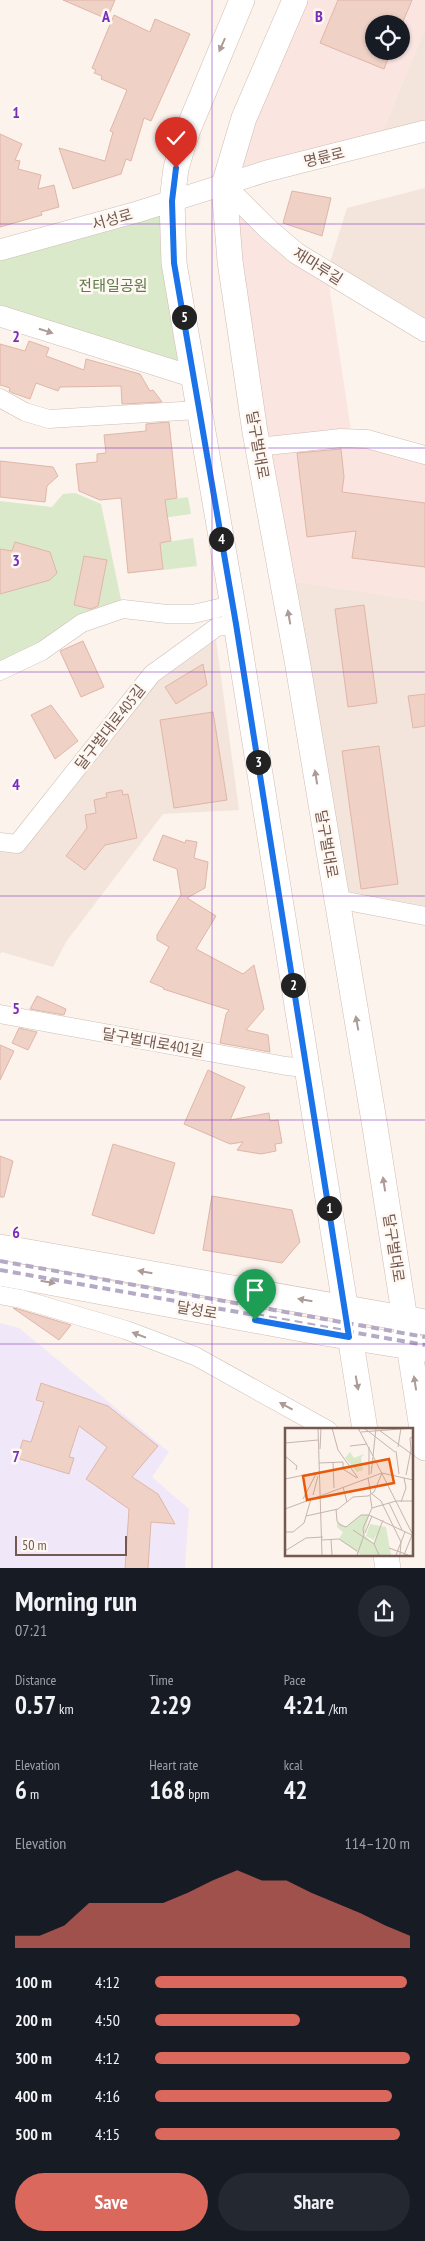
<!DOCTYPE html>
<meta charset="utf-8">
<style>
body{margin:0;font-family:"PT Sans Narrow","Noto Sans KR",sans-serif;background:#242831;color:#f1f3f6;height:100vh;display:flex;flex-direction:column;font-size:19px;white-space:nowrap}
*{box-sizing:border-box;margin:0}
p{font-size:16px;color:#9ea1a6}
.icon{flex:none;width:28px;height:28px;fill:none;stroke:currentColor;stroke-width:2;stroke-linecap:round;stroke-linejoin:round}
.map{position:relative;height:1568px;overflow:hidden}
.panel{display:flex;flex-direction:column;background:#171b24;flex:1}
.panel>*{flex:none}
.buttons{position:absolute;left:365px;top:15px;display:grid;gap:10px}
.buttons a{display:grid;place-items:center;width:45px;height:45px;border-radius:50%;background:#171b24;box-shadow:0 1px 4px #0004;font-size:25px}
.scale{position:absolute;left:15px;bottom:12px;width:112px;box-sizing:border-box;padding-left:5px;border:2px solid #755950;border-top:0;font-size:14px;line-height:18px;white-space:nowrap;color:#755950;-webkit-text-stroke:4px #fef8f3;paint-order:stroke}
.pin{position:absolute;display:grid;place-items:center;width:42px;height:42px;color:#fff;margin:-51px -21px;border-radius:50% 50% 50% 0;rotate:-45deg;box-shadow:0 0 5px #0007}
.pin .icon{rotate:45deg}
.km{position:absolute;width:25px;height:25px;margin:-12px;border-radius:50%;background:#222;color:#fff;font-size:14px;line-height:25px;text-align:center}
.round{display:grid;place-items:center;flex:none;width:52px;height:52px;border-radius:26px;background:#242831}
.summary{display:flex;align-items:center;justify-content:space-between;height:85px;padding:0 15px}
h1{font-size:28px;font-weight:700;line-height:38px}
.figures{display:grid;grid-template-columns:repeat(3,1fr);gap:8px;height:85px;padding:5px 15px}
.figures div{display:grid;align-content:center}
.figures b{font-size:25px;font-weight:700}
.figures small{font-size:14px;font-weight:400}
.figures p{font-size:14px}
.chart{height:140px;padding:10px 15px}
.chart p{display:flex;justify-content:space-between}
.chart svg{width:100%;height:90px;margin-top:5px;fill:#da685d;opacity:.7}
.action{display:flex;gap:10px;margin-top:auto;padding:10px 15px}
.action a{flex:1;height:58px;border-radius:30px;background:#da685d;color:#fff;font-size:20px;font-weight:700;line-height:58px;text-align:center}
.action a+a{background:#242831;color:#f1f3f6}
ul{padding:0 15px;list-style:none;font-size:16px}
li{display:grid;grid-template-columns:80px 60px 1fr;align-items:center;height:38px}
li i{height:12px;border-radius:6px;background:#da685d}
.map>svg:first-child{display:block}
.residential{fill:#f3e5db}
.commercial{fill:#fae5e1;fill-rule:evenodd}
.education{fill:#f0e8f8}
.green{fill:#dbe9cb}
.building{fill:#efd1c6;stroke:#e0b6a8}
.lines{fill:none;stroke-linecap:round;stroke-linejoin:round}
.minor-casing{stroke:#cfbdb4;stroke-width:19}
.tertiary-casing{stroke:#cfbdb4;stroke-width:22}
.secondary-casing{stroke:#d2bcb2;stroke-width:26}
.minor{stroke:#fff;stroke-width:18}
.tertiary{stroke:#fff;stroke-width:21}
.secondary{stroke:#fff;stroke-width:25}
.rail{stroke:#b5aac6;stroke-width:4;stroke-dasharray:8 5;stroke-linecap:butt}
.oneway{fill:#ac9b96}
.route-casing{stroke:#fff;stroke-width:10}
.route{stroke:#1a73e8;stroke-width:6}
.grid{fill:none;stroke:#7b2cbf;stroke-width:1;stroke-opacity:0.55}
.labels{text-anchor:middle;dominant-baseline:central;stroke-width:5;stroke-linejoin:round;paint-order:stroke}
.street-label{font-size:15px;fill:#755950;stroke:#fef8f3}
.park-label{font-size:15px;fill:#5e7949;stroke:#fef8f3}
.inset-road{fill:none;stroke:#c5b5ae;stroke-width:1}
.view{fill:#e8590c;fill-opacity:0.15;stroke:#e8590c;stroke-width:2.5}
.inset-edge{fill:none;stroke:#755950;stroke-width:2.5}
.grid-label{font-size:16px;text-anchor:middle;font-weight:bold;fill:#7b2cbf;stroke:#fef8f3;stroke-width:5;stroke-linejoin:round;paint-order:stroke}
</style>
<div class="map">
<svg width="425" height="1569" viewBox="0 0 425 1569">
<rect width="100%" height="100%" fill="#fbf3ec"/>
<path class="residential" d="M425,29V131L377,144Z
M425,188V331L327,272L347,208Z
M290,581L425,601V906L345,891Z
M216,640L239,810L163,814L66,942L53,967L2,952L0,954V851L17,853L156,683Z"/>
<path class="commercial" d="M295,0H425V29L377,144L224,185L327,272L353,444L425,456V601L290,581L224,185ZM374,24H401V51H374Z"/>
<path class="education" d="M0,1323L19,1328L169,1452L152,1477L189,1509L185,1568H0Z"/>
<path class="green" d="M172,201L194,377L0,316V250Z
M75,493L101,504L123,609L0,669V501L52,507L63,494Z
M188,497L191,514L162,518L160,501Z
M193,538L197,566L163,570L160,543Z"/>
<path class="building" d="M63,0H115L107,19Z
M338,0H412L402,24H374V51H391L384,69L320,43Z
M114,15L150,32L155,19L190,34L151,121L144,118L131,161L126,159L121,174L73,189L59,148L105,161L113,132L110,131L127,90L101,79L102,76L94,73L96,70L92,68Z
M0,134L22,144L15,160L20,161L18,169L41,175L38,189L54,185L59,207L41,212L42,215L0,227Z
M292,191L331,198L322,236L283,223Z
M29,341L49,348L46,356L84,370L86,359L140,374L150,391L153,390L162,402L122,404L121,386L60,387L58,391L36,383L30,399L13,393L9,391L10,388L0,385V344L25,351Z
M169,422L177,498L165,500L171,541L160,543L163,569L128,573L121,498L100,500L79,491L76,464L97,462V454L106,453L104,435L146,431V424Z
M341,449L344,477L342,492L425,503V567L352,558L356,531L307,537L297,453Z
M0,461L53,467L58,476L47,486L45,502L0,497Z
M15,542L50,552L57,573L50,580L0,594V549L12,551Z
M84,556L107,560L98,606L91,609L74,605Z
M364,605L377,703L348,707L335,609Z
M83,641L104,687L81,697L60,651Z
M203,664L207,685L176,704L165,687Z
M425,694V726L413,728L408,696Z
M51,705L78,741L55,759L31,715Z
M213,712L227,800L174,808L160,720Z
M379,746L398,884L361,889L342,751Z
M122,790L123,795L128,794L137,838L105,845L85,870L66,856L87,828L85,815L96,813L94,800L107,797L106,793Z
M163,835L185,843L186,840L197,842L194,858L208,862L205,888L187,898L216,916L196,949L243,974L254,965L264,1009L246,1030L268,1035L270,1052L220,1043L226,1014L229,1010L163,989L164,988L150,982L169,947L157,940V935L181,895L177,869L153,860Z
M37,996L66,1009L64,1015L30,1009Z
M19,1028L37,1032L28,1050L12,1043Z
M0,1045L14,1051L0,1080Z
M208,1070L245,1087L230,1120L269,1113L270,1121L278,1120L282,1143L275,1144L276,1151L261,1154L237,1150L243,1142L230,1144L184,1124Z
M113,1144L175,1163L154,1234L92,1215Z
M0,1156L13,1161L4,1197H0Z
M212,1196L292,1210L300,1242L282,1263L203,1250Z
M13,1308L18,1309L71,1325L59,1340Z
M41,1383L108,1406L158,1446L132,1477L158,1494L175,1524L151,1522L148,1569H125L129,1509L86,1479L107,1447L79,1426L69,1457L74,1458L69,1474L17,1458L23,1440L31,1442L44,1402L36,1400Z"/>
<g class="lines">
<g class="minor-casing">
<path id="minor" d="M0,398L25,412L49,419L198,410
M258,447L341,438L367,439L425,455
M0,671L42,651L82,623L123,609L167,614H193L232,605
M0,842L17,844L152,674L217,627L236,624
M336,899L425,916
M0,1014L286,1066L306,1068
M0,1295L21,1299L126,1330L195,1356L328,1430"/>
</g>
<g class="tertiary-casing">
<path id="tertiary" d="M224,185L267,228L296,253L425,331
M0,250L137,212L267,171L425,131
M0,316L194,377"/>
</g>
<g class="secondary-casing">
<path id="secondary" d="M242,0L187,132L176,168L172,201L174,263L236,624L365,1430
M295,0L244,118L224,185L230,261L255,432L297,660L375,1127L425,1448
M0,1247L425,1322
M0,1273L318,1332L423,1349
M386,1555L388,1569"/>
</g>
<use href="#minor" class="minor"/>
<use href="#tertiary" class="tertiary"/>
<use href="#secondary" class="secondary"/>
<path class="rail" d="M0,1261L425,1337
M0,1270L425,1345"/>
</g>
<defs><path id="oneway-solid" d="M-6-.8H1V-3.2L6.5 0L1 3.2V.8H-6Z" transform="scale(1.25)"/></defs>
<g class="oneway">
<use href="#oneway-solid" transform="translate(222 45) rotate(114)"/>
<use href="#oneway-solid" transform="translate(46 331) rotate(18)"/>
<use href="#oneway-solid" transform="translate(289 617) rotate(-100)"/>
<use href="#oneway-solid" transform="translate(316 777) rotate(-99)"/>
<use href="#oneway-solid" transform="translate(357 1023) rotate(-100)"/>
<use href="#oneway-solid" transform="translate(384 1184) rotate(-99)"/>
<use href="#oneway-solid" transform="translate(145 1272) rotate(-170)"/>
<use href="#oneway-solid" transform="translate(48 1282) rotate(10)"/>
<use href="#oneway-solid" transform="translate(305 1300) rotate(-170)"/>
<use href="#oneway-solid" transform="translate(139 1335) rotate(-159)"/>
<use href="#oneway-solid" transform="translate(357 1383) rotate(80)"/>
<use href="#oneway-solid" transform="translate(415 1383) rotate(-99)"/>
<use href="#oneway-solid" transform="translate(286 1406) rotate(-151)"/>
</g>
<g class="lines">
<g class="route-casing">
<path id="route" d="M176,168L172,201L174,263L236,624L349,1337L255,1320"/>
</g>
<use href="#route" class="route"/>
</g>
<path class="grid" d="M212,0V1569M0,224H425M0,448H425M0,672H425M0,896H425M0,1120H425M0,1344H425"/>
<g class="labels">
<g class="street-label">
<text transform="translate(324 157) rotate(-14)">명륜로</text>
<text transform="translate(112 219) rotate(-16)">서성로</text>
<text transform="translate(318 266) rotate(32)">재마루길</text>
<text transform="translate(258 445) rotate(80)">달구벌대로</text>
<text transform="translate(110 727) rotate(-52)">달구벌대로405길</text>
<text transform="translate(327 844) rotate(80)">달구벌대로</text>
<text transform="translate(153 1042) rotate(10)">달구벌대로401길</text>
<text transform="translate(394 1248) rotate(81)">달구벌대로</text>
<text transform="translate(197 1310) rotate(10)">달성로</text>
</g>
<g class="park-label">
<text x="113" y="285">전태일공원</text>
</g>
</g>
<g transform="translate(285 1428)">
<rect width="128" height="128" fill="#fbf3ec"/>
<path d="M65,24L69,30L79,26L76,30L78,42L72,44L60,30ZM76,87H84L79,107L89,116L92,105L89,112L81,108L85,96L101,99L106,127H76L54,111L58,104L52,99V93L61,99Z" fill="#dbe9cb"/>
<path class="inset-road" d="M33,0L37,127M47,0L53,22L73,50M73,0L88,28M79,0L110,24M91,0L88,28L128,107M94,2L128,27M76,4L128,0M0,15L33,12M65,18L82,16M84,19V47M113,19L116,0M35,21L36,0M111,23L114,46M0,28L12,38L11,42M48,34L49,60M34,35L58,34V41L72,50M86,46L88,29M121,47L126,22L125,10L128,9M83,50L86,66M0,51L34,44M58,59L62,74M87,66L96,73L116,114L115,127M28,67L33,48M18,71L32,44M116,74L121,60L119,50M104,75L117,102M87,80L111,73H128M0,81L97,45L128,52M51,81L52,93L55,97L61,99L76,87H84L127,107L119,127M21,88L53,81L68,69L83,68L89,64L97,45M68,102L89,116L94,127M0,104H8L19,95L26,71M80,105L87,88M46,111L47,127M54,111L72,123M36,112L54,111M89,116L98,92M104,120L123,127M0,123L21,110L38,109M72,127L79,107L78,100L87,80L85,67M111,127L120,104"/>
<path class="view" d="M104,31L109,55L22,72L18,48Z"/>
<rect width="128" height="128" class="inset-edge"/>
</g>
<g class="grid-label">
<text x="106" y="22">A</text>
<text x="319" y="22">B</text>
<text x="16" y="118">1</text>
<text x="16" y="342">2</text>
<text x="16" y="566">3</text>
<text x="16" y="790">4</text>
<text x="16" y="1014">5</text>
<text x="16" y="1238">6</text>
<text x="16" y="1462">7</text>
</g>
</svg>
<div class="buttons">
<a><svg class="icon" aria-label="locate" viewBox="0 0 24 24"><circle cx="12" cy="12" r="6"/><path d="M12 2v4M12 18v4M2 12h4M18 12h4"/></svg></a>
</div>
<div class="scale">50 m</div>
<div class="pin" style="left:255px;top:1320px;background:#1e9e55"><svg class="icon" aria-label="arrive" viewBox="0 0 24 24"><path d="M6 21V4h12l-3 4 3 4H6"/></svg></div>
<div class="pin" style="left:176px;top:168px;background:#d93025"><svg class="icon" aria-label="check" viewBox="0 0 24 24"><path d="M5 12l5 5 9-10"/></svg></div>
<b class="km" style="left:329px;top:1208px">1</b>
<b class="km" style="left:293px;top:985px">2</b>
<b class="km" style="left:258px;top:762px">3</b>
<b class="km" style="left:221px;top:539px">4</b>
<b class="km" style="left:184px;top:317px">5</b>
</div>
<section class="panel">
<div class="summary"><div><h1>Morning run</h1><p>07:21</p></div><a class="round"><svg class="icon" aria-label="share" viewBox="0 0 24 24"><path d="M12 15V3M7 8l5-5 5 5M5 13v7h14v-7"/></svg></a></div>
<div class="figures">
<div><p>Distance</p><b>0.57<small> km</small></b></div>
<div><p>Time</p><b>2:29</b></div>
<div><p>Pace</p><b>4:21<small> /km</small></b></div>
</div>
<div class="figures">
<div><p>Elevation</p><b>6<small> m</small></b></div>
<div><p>Heart rate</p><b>168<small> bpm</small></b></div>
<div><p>kcal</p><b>42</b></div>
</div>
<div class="chart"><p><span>Elevation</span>114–120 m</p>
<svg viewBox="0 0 160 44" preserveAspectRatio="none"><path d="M0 44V38L10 38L20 33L30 22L40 22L50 22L60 22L70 17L80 11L90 6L100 11L110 11L120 17L130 22L140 27L150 33L160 38V44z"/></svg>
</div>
<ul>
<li><b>100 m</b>4:12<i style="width:99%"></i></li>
<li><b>200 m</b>4:50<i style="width:57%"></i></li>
<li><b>300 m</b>4:12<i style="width:100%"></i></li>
<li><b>400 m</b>4:16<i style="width:93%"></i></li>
<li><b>500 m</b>4:15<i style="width:96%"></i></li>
</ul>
<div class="action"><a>Save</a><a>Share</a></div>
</section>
